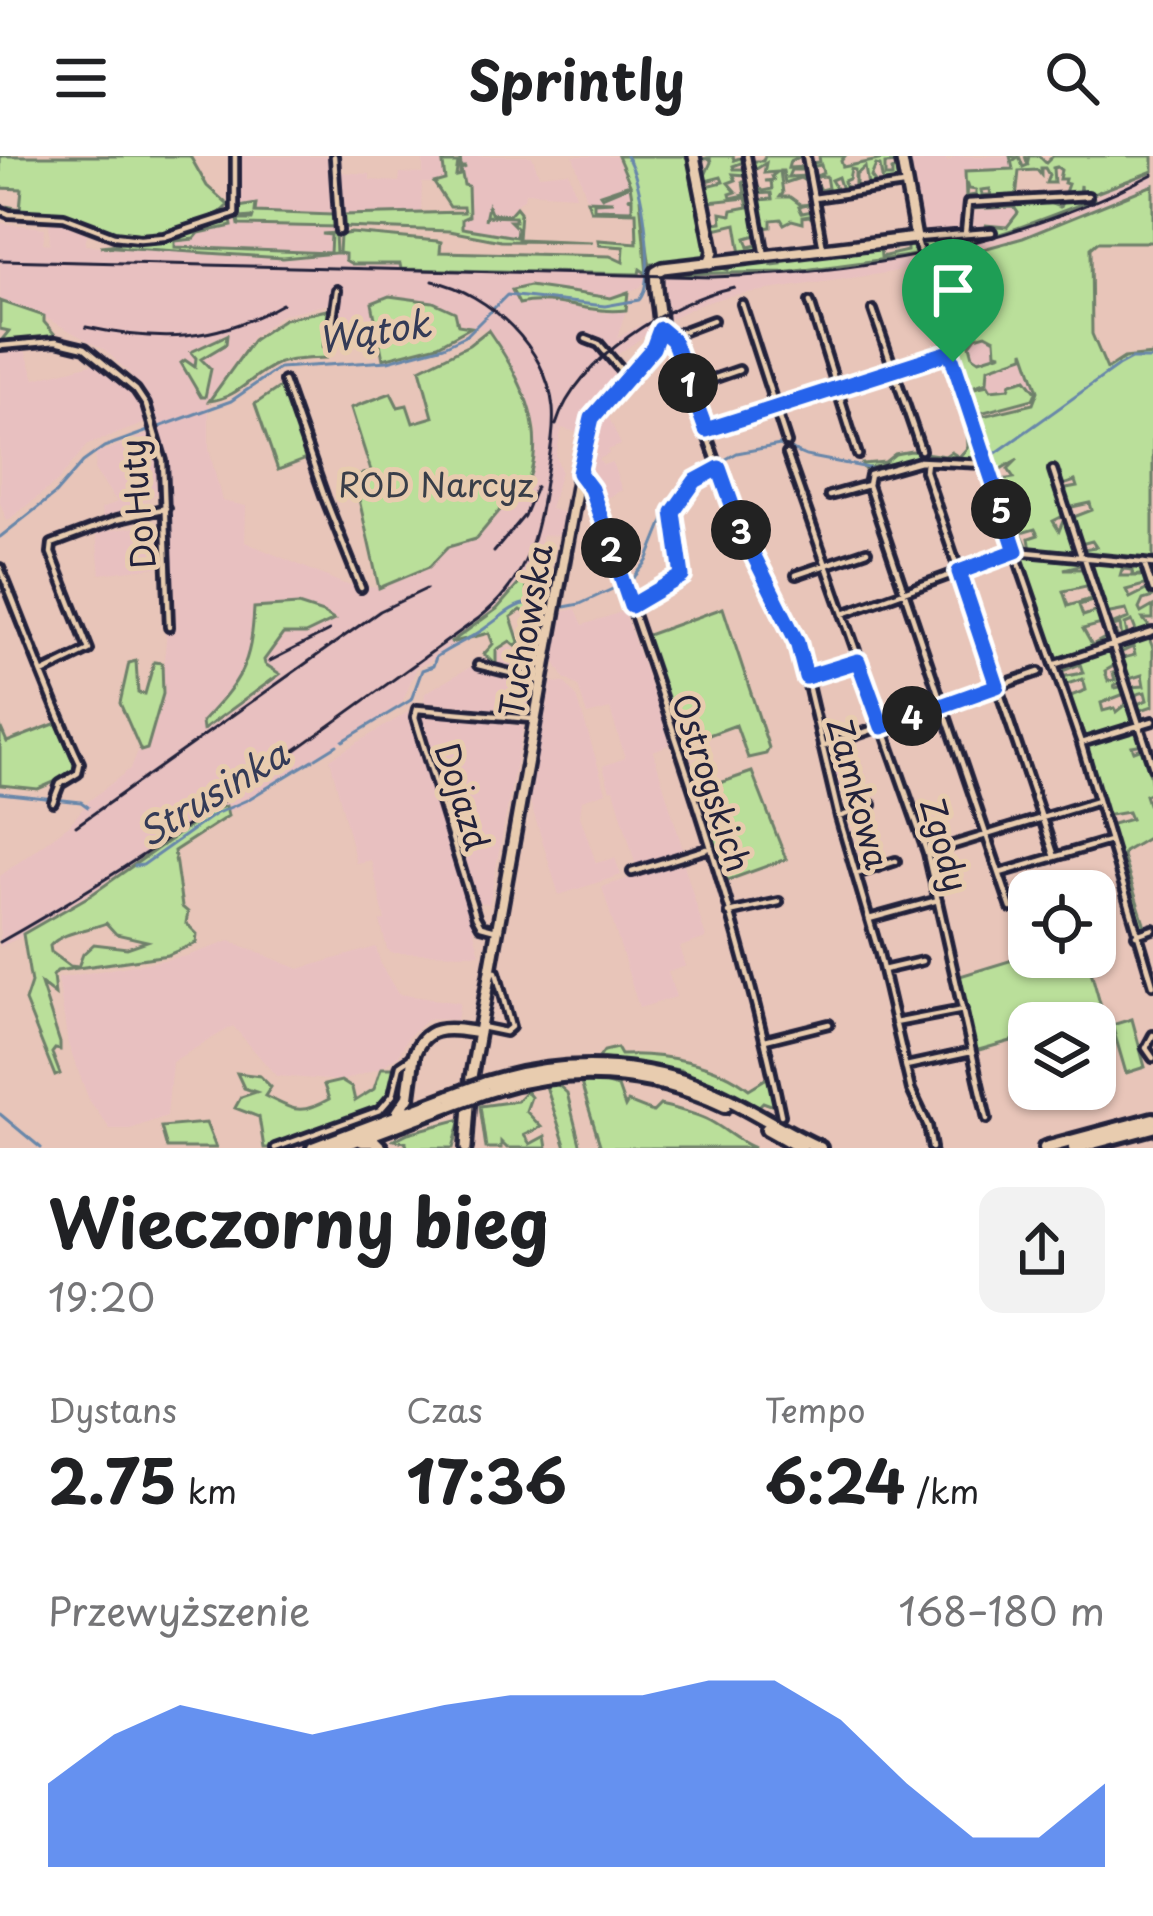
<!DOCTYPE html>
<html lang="pl">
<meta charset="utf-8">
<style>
body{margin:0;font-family:"Playpen Sans",sans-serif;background:#f2f2f2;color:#202124;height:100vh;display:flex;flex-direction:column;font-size:45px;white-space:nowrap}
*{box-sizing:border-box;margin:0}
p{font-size:39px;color:#757577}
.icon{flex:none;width:66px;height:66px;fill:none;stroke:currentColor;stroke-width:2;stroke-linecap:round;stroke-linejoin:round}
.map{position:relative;height:992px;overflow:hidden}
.sheet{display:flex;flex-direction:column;background:#fff;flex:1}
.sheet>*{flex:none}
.tools{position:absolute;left:1008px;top:714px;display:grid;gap:24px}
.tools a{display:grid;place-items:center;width:108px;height:108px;border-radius:24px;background:#fff;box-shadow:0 3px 9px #0004;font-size:60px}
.pin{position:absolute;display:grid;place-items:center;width:102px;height:102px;color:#fff;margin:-123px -51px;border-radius:50% 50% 50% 0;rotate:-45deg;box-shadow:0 0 12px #0007}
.pin .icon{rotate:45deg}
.km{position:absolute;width:60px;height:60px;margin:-30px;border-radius:50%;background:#222;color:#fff;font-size:33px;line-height:60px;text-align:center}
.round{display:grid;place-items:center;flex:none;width:126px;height:126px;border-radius:24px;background:#f2f2f2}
.headline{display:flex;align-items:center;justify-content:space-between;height:204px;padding:0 48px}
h1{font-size:66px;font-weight:700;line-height:90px}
.stats{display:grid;grid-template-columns:repeat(3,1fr);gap:18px;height:204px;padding:12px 48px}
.stats div{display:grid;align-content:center}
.stats b{font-size:60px;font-weight:700}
.stats small{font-size:33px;font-weight:400}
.stats p{font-size:33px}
.chart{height:336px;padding:24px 48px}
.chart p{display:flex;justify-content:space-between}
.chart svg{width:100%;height:216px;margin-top:12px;fill:#2563eb;opacity:.7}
header{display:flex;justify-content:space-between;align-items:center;height:156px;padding:0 48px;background:#fff;font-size:54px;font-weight:700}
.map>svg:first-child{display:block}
.built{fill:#e8c0c0;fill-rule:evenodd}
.green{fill:#badf9a;stroke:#6e806a;stroke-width:3;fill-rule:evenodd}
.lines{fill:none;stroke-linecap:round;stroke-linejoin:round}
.stream{stroke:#6887aa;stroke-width:3}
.street-casing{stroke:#22223b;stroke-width:14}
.secondary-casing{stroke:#22223b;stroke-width:18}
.primary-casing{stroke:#22223b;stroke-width:20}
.street{stroke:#e8ccaf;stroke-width:4.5}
.secondary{stroke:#e8ccaf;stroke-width:9}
.primary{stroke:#e8ccaf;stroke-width:10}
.rail{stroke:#22223b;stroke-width:3}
.primary-bridge-casing{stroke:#22223b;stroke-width:20;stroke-linecap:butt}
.primary-bridge{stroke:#e8ccaf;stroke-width:10}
.route-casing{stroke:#fff;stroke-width:24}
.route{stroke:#2563eb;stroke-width:15}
.labels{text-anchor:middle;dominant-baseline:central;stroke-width:10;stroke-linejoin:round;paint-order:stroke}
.park-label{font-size:33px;fill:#393e49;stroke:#e8ccaf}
.street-label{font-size:33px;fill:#22223b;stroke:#e8ccaf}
.water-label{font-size:36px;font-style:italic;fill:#343b57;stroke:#e8ccaf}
</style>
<header><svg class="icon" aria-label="menu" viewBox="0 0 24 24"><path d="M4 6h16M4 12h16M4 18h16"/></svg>Sprintly<svg class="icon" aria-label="search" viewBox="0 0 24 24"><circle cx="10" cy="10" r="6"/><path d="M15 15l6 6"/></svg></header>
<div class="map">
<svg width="1153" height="992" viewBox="0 0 1153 992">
<rect width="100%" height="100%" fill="#e8c5b9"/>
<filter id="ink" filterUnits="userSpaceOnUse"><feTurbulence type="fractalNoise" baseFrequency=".00833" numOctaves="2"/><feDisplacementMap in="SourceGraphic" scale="24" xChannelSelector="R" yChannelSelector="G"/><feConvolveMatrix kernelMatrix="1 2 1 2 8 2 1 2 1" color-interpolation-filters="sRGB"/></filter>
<g filter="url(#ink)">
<path class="built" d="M240,0H329L333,59L268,60L241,51Z
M423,0H444L447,27H422L421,57L343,59L338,16L370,18V24L399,26L400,17L423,18Z
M460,0H532L539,19L569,16L576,39L525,36L524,43L517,47V55L520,56L517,83L460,74L461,61H466Z
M573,0H620L629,17L637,56L591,55Z
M924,0H945L947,6L956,0H1010L1014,13L965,15L964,73L922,78L908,6H924Z
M1153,15V29L1147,32L1023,82L893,116L733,139L700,148L666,165L608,205L619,219L594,246L582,278L562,272L556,300L561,315L550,353L566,357L562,380L542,379L532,412L512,441L445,498L417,511L402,547L238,652L216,661L80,752L0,791V720L69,669L90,644L131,612L161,539L166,484L163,333L132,354L103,366L101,353L117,346L95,315L96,298L154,276L160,297L159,268L129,217L105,194L33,155L0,145V67L45,72L43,87L50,88L49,63L64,62L88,73L85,89L100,90L158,86L232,67L337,71L336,97L345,98L353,108H400L402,113L782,117L927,97L993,74H968L971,48H1021L1022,70ZM644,126H657L655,161L617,182L626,154L605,157L540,145L519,147L529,130L611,142L640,131ZM338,146L335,170L374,169L372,147L488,174L537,274L531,323L476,383L448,391L429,411L379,432L344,428L245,386L246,350L222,345L209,293V245L212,239L228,233L226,218L253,180L283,158Z
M996,174L1024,192L1039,235L975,257L953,192L963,189L962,185Z
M24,191L35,223L99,206L130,234L151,265L87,289L58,325L7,365L0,346V194Z
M605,252L621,289L608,294L609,298L599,303L603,309L612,306L622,334L597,347L585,315L590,285L599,302L591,281Z
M155,369L156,411L100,418L96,376Z
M576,453L583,469L624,455L671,588L653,595L684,697L636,710L614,633L610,634L603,610L625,602L610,553L587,559L578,530L564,522L552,501L560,456Z
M499,490L540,499L536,522L487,508L485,500Z
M472,510L537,532L532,557L424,546L425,537Z
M547,526L565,527L577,541L606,636L582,644L580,660L596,707L615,702L621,719L559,739L528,639Z
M408,556L450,686L480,798L392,797L387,793L380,765L385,764L371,704L356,707L330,603Z
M422,557L523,570L489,748L475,745L423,573Z
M854,589L868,623L837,635L828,599Z
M683,705L706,782L680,791L686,810L668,816L676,841L639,852L602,731Z
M230,785L299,813L376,791L381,809L398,838L460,847L457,864L428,863L408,881L399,899L381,912L341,925L276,920L233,870L172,906L167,960L130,973H110L89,944L68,888L58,822L187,800Z"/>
<path class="green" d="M0,0H190L207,30L228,49C210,70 152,86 120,80C97,76 78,59 54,59L52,55L14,54L11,51L20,53L22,33L0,32Z
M442,0L445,7H458L456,20L460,19V0L461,11H466L461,13L464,29L468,30L469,60L462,63V72L516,81L517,72L510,65H515V61L486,60L485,64L488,50L491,57L509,59L516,51L520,56L518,83L592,86L501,85L449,75L343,71V59L464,56L463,51H450L434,27L445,24Z
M618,0H692L711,96L708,102L652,108L651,118L640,42L647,118L640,113L639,118L401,113L400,108H352L345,104V98L339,97L340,79L351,77L437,85L441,86L440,96L610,100L623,106L624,91L599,89L598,84L637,87L636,56L591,55L587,44L613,45L594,46V53L632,54V43L628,42L632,41L630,29L602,41L600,38L630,28Z
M712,0H733L734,4L743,1L744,6L733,10L734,13H746L747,19L733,18L736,24L728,27L736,36L730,38L731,42L745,39L743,26L750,25L752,36L748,38L753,40L754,48L750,50L755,51L760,78L746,82L749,91L758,89L759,83L762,96L741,98L736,68L715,73L711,59L715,67L722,66L721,57L731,59L732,54L748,51L746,42L709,46L703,31L723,26L721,21L702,26L711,6L710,2L700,4Z
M765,0H802L790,5L788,12L804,11L805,14H791L788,21L806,20L807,26L800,22L785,27L783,15H780L783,37L780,41H790L801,49L811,48L799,51L802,57L812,55L814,64L809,60L803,61V67L792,64L784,68L781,63L771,64V71L763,72L759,44L772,43L771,37L758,38L756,30L763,35L772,33L771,25H765L774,24L772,20L777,16L764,17L766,7L753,15L752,5H763Z
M819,0H845L841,5L843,11L899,0V7L885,8V21H892V14L896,13L898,25L883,28L880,10L876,9L871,21L877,29L868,30L865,11L856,19V29L865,31L855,32V14L851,13L849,23L844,25L845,30L852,33L842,34L838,21L831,24L837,34L817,37L814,23L820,34L828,32L826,20L814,21L823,17L821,9L815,10L813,16L811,7L820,6Z
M1010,0L1015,1L1014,4L1019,0L1023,11L1028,9L1025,0L1028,4L1029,0H1039L1046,7L1053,0H1153V15L1093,38L1094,43C1035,66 985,86 925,97L922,88L928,84L992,77V71L985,69L1007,71L1018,57L1014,51L970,53L971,48L1049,47L1060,51L1062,46L1090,41L1089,38L1081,41L1080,29L1079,40L1063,42L1068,28L1064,27L1065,23H1059L1061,14L1057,11L1053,12L1054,27H1046L1049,19L1045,12H1041V19L1037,14L1019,15L1016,43L991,42L990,33L981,34L982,39H989V43H969V40L976,39V34L969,33L967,26L966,43L965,15L1013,13Z
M1153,29V86H1098L1091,92L1092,178L1107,213L1124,202L1153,199V406L1083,399V393L1096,391L1092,385L1081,388L1071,362L1092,354L1090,347L1072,351L1070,359L1061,334L1077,331L1075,325L1060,330L1067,358L1053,365L1059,375L1063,365L1069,364L1077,397L1031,394L1029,382L1038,379L1035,373L1021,377L1028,392L1020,393L995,325L1014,322L1008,313L1018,303L992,318L980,280L982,277L974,262L1033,248L1038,235L1024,194V200L988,212L987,226L972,231L962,229L952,192L973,185L970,189L973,200L979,204L1002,197L996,196L995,183L986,178L951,188L929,108L1023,82Z
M256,48L255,56L332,59L334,51L337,71L239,69L238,64H252L253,61L240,62L239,51Z
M226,63L231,64L232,70L199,77L194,83L175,85V91L330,97L331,79L322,78L335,77L336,97L283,102L100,90L178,82Z
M894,87V93L880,91L881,101L907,95V89L901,87L913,89L916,99L789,116L661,118L714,109L728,114L731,108L775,101L772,109L781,108L780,102L856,93L857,96Z
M529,130L611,142L628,136L626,154C590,159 554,139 519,148L512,134Z
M389,140L433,146L455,156L458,169L471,171L438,189L383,203L372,147Z
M0,145L44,160V166L57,181L0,186L9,175L0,173Z
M332,153L326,202C311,203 291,202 277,208C251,219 239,242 209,245L253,184L284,163Z
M488,174C523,224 554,285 520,341H511L476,383L448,391L429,411L379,432L354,321L371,315L351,252L391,237L398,251L407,249L413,267L433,261L420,213L469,189Z
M227,179L226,188L201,203L211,213L205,241H201L181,207L185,204L195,211L196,202L191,196Z
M1026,223L1036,236L1033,243L973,259L964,234L988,229L991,234L1009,232L1011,227Z
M283,229L309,302L278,314L255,248Z
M967,272L979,301L977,308L915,303L864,313L862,308L885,306L895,298L911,295L945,300L951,296L959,301L968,291Z
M1021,398L1083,403L1084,408L1064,413H1084L1091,429L1063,435L1068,450L1091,443L1088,434L1094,436L1096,444L1079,449L1083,460L1095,456L1097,449L1102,468L1083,473L1092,489L1105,482L1107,489L1060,506L1055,503Z
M1086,403L1142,408L1145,418L1133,420V414L1122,413L1120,420H1146L1148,428L1126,434L1130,442L1150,432L1153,441L1143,444L1139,453L1141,457L1153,450V463H1143L1153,475L1138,480L1132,465L1125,468L1127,478L1122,483L1120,469L1113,471L1119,484L1113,487L1109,470L1129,462L1126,454L1105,458Z
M524,422L527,433L539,436L543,424L549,428V438L533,448L535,454L530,459L521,454L511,461L519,486L516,490L510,485L496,494V510L484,498L493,488L489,477L450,487L497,453Z
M298,449L323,457L334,464L305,478H283L264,504L265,508L280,518L203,574L202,566C241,524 251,510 254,452Z
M723,452L769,592L766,598L748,602L736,569L679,590L645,480Z
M1153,478L1149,482L1153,492V550L1141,554L1145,566L1142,567L1135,549L1147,544L1145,536L1137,538L1134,544L1129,531L1144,530L1142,519L1126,524L1119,503L1135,499L1133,491L1118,498L1115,491Z
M1106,493H1111L1117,508L1105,515L1108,525L1115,524L1113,517L1119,515L1123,526L1114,529L1115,532L1125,530L1127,537L1101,547L1103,555L1114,552L1116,556L1127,547L1137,567L1087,585L1068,541L1086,534L1083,523L1064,529L1061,521L1083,517L1080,508L1060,516L1058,511Z
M136,505L138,537L145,538L154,506L162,507L163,538L147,593L141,595L120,547L129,507Z
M57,567L77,616L38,633L0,629V570L7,586Z
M1135,573L1140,574L1144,588L1132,590L1134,595L1145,591L1153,636L1145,639L1148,648L1153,647V679L1124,696L1123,701L1145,770H1153L1138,775L1108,669L1131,663L1128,656L1110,659L1107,664L1085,591Z
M752,616L786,703L723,726L694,636Z
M226,650L228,660L174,695L182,751L188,756L186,767L197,778L196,787L168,799L57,815L53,820L55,839L41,828L60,887V894L55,893L52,897L60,918L55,920L25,845L31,827L23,778L91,739L214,653ZM106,767L116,778L147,785L127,792L94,788L83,798L78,811L70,810L51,796L50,790C61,776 90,774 106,767Z
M1029,799L1087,801L1103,858L1072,867H1029V880L975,895L960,820Z
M1132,863L1145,911L1126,917L1112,869Z
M617,892L621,899C662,897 717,907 749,933L767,922L774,925L779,952L763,946L759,950L680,914L599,902L604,895Z
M381,912H396L391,938L376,954L272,992H264L259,961L235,952L241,941L256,936L244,932L237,917L260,920L271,931L265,940C295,954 299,960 329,943L324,929L341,925L352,932L355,945L374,933Z
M599,926L618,931L625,951L628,946L653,956L660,949C676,953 695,957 710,965C725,973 737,985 754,992H601L581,927Z
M557,928L567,937L581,992H566L546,930Z
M526,935L531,941L526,955L541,971L524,979L530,988L545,980L547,992H507L501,986V992H486L480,950L517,945Z
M461,963L453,992H407L406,986L394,984L408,977Z
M206,967L216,992H167L161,971Z"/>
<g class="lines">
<path class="stream" d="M989,302L1118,210L1131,203H1153
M900,309L915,301L954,304
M0,381L55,338L83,306L104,291L231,245L279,212L388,205L444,190L467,179L507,139L605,150L639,144C657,125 643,21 626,0
M1022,398L1081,405
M1087,405L1142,410
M1149,411H1153
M559,452L580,448L632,424L647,405L670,348L683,327L737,297L780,289L806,300L879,314
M343,585L411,544L422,514L433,510L436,501C453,489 473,482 488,470C511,454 519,441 549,450
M316,602L337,589
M0,637L81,646L88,651
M135,710L143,709L215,658L247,644L313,604
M0,958L41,992"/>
<g class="street-casing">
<path id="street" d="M334,0L339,75
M747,0L765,100
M806,0L823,92
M814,42L903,29
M0,54L9,58L64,61L114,80L140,83L164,81L235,58V0
M965,78L968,47L1088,40
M921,98L916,82L992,76
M924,109L985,308L1081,587L1153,829
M810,146L858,299
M742,148L787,287
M873,154L921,294
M660,173L673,185L741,374L800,495L839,661L879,797L911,934L928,970L932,992
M673,179L713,164
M586,183L599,188L626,220
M0,190L56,185L85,192L136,234L146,249L163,305L169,471
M329,190L337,134
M284,225L325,342L361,432
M690,231L739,214
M706,275L950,196
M787,298L927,697L987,963
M926,306L925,315L1055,701
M1053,314L1081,400
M582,318L591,333C661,539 737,745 781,959
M868,329L1011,752
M829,340L868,329L870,319L920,305L985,308
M1084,401L1153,611
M1144,407L1153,434
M0,412C27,478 50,543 80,607L78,617L60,628L53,646
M796,419L867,395
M631,450L681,420L673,356L695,325L719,312
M843,458L1016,395L1153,408
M1056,508L1153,476
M478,509L542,525
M42,517L89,494L51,397L52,388L116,364L166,352
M806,521L858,505
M1081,587L1153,565
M822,591L1039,516
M839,661L872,649
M927,697L1098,645
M632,716L707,693
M1000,717L1109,685
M856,718L896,705
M729,757L779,746
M869,763L938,744
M496,774L481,770L476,761L415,561L417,553L532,563
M1136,779L1153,773
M883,814L922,805
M895,867L963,854
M481,871L505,876L511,871L496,816L490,815
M1153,879L1146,892L1153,902
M765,884L829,868
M906,910L971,896
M275,992L380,954L393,939L400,909L409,903"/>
</g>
<g class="secondary-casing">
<path id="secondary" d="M694,0L713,95L710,107
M413,903C423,867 448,872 479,877
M466,992L471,921L586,280C599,235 646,217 658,182C664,162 653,137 656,116L663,112L916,82L901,0"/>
</g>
<g class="primary-casing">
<path id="primary" d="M486,927C560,904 641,905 713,936C750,952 783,976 820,992
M485,936C565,909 649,914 725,950
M398,956L408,941L413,903
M767,973L801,992
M362,985H374L381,992
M313,992L451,940
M335,992L450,949
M1045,992L1153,963
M1074,992L1153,971"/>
</g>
<use href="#street" class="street"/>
<use href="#secondary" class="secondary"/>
<use href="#primary" class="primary"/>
<path class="rail" d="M0,104L712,121C866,118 1015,89 1153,18
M86,171C161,187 215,186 282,148
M556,269C576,203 670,145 734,131
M494,396L524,360L536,331
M270,505L329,475
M76,670L380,455L426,433
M0,786C168,692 322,574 479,462C526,425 537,383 545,326C549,302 555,276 553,252C547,192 489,137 433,125"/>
<g class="primary-bridge-casing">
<path id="primary-bridge" d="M451,940L486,927
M450,949L485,936"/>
</g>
<use href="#primary-bridge" class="primary-bridge"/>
</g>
</g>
<g class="lines" filter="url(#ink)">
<g class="route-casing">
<path id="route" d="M660,173L673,184L706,274L950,196L1016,395L959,416L997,530L882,571L858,505L806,521L797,486L741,374L719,312L695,325L673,356L682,420L631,450L591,333L579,317L592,262L653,192Z"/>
</g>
<use href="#route" class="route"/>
</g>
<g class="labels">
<g class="park-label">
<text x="436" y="327">ROD Narcyz</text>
</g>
<g class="street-label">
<text transform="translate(136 348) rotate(-95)">Do Huty</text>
<text transform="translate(524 474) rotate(-80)">Tuchowska</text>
<text transform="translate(713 626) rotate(72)">Ostrogskich</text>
<text transform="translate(860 637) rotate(75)">Zamkowa</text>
<text transform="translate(464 640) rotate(73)">Dojazd</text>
<text transform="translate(946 688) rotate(74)">Zgody</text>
</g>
<g class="water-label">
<text transform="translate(374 174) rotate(-9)">Wątok</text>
<text transform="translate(212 636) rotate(-31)">Strusinka</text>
</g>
</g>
</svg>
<div class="tools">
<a><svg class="icon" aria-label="locate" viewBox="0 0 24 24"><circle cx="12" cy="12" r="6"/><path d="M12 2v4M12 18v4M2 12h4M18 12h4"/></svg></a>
<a><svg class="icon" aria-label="layers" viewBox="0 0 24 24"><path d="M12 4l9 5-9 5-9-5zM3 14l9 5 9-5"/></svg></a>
</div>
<div class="pin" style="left:953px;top:206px;background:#1e9e55"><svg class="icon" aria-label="arrive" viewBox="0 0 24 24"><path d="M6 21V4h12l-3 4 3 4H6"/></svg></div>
<b class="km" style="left:688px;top:227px">1</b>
<b class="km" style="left:611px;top:392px">2</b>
<b class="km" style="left:741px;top:374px">3</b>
<b class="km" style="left:912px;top:560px">4</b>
<b class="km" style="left:1001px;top:353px">5</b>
</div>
<section class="sheet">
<div class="headline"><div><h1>Wieczorny bieg</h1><p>19:20</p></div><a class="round"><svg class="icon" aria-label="share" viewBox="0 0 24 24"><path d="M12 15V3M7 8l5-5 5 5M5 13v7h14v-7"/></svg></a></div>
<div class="stats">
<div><p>Dystans</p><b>2.75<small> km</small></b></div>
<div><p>Czas</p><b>17:36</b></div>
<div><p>Tempo</p><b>6:24<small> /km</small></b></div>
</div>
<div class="chart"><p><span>Przewyższenie</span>168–180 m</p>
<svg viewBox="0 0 160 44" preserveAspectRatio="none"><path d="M0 44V27L10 17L20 11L30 14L40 17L50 14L60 11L70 9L80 9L90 9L100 6L110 6L120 14L130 27L140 38L150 38L160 27V44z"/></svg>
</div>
</section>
